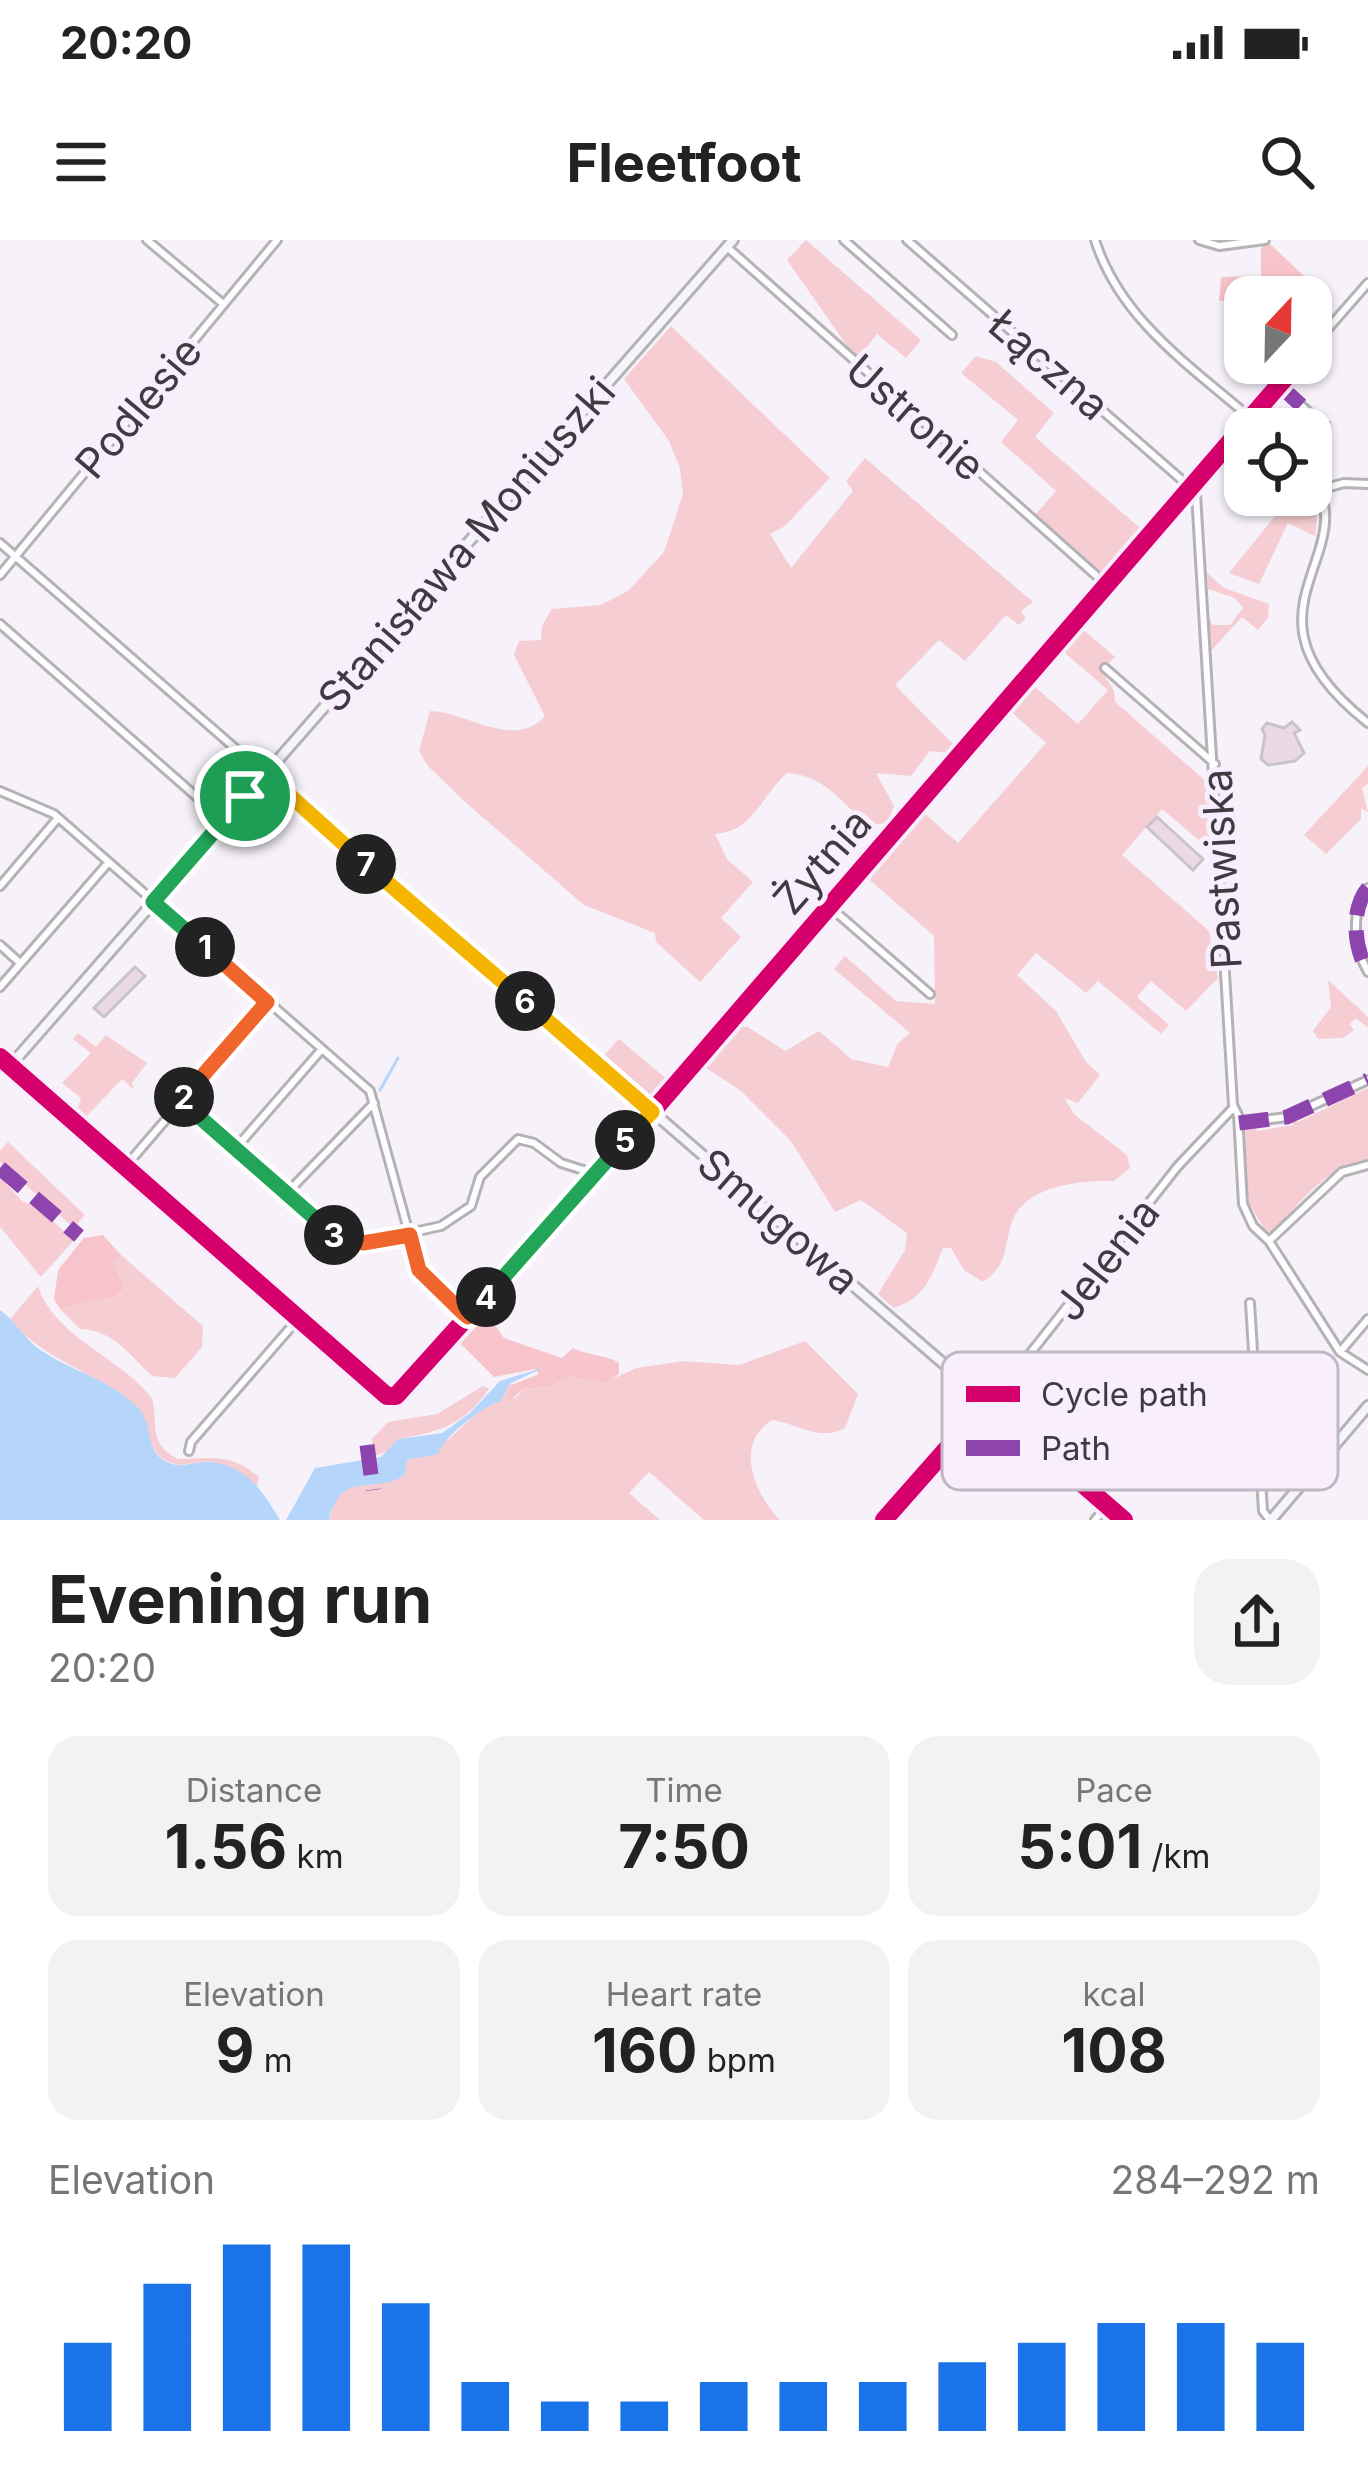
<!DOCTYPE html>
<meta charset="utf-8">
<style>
body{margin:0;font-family:Inter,sans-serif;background:#f2f2f2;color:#222;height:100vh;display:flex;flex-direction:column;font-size:45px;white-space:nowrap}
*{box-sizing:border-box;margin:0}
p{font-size:39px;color:#767676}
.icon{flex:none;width:66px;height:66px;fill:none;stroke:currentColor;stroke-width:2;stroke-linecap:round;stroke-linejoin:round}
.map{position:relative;height:1280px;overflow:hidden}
.panel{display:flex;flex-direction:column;background:#fff;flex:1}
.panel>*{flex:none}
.needle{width:78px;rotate:22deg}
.controls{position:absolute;left:1224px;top:36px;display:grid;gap:24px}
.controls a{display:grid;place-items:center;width:108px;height:108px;border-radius:24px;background:#fff;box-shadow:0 3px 9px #0004;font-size:60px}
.pin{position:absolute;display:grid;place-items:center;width:102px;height:102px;color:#fff;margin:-51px;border:6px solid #fff;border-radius:50%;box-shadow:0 3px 12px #0007}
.km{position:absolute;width:60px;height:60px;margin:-30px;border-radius:50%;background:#222;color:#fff;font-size:33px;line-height:60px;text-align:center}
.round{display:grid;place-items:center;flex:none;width:126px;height:126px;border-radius:36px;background:#f2f2f2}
.overview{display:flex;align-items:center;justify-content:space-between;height:204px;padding:0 48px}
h1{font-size:66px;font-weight:700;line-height:90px}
.stats{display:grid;grid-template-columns:repeat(3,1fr);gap:18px;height:204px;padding:12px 48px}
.stats div{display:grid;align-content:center;border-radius:30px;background:#f2f2f2;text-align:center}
.stats b{font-size:60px;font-weight:700}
.stats small{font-size:33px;font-weight:400}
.stats p{font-size:33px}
.chart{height:336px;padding:24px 48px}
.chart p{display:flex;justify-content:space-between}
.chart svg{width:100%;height:216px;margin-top:12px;stroke:#1a73e8;stroke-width:6}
.status{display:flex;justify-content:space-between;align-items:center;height:84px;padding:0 60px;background:#fff;direction:ltr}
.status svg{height:33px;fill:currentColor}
header{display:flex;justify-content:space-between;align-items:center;height:156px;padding:0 48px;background:#fff;font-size:54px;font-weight:700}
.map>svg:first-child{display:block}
.green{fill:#f5cdd2}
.forest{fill:#f8c4cb}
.water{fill:#b5d6fa}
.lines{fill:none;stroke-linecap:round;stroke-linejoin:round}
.stream{stroke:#b5d6fa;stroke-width:3}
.building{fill:#ebdae6;stroke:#c9c4ca;stroke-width:3}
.street-casing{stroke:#b5b2b7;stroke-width:12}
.secondary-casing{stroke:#b5b2b7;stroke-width:14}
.street{stroke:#fefdfe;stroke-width:6}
.secondary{stroke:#f5f5fa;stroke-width:8}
.quiet{stroke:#8e44ad;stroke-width:15;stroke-dasharray:30 15;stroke-linecap:butt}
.cycleway-casing{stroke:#f8eefe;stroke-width:26}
.cycleway{stroke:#d6006c;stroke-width:18}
.split-1-casing{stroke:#fff;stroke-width:24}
.split-2-casing{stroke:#fff;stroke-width:24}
.split-3-casing{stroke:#fff;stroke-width:24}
.split-4-casing{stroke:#fff;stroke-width:24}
.split-5-casing{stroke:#fff;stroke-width:24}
.split-6-casing{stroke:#fff;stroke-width:24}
.split-7-casing{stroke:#fff;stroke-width:24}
.split-8-casing{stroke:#fff;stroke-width:24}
.split-1{stroke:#22a559;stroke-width:15}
.split-2{stroke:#f0652b;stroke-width:15}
.split-3{stroke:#22a559;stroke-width:15}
.split-4{stroke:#f0652b;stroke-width:15}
.split-5{stroke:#22a559;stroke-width:15}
.split-6{stroke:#f5b400;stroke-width:15}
.split-7{stroke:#f5b400;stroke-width:15}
.split-8{stroke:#f5b400;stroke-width:15}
.labels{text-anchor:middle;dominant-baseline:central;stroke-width:10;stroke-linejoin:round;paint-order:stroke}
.street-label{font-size:42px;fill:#3f3b41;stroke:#f8eefe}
.key{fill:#f8eefe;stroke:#c0b8c5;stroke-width:3}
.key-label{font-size:33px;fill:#3f3b41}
</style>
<div class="status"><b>20:20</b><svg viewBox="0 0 49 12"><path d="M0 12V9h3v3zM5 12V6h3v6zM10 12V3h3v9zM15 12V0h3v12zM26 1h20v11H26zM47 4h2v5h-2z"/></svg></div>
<header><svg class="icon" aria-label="menu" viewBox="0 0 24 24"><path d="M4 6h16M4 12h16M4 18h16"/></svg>Fleetfoot<svg class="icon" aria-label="search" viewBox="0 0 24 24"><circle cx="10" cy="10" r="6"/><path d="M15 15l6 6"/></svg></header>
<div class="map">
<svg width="1368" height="1280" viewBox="0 0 1368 1280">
<rect width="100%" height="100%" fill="#f7f2fa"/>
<path class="green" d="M806,0L921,100L906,118L877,94L857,120L787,20Z
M671,86L830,238L785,286L770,294L791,328L853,251L846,241L865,218L1033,362L1021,371L1026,378L1019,385L1006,375L965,421L939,400L895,445L956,507L948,513L930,511L911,536L876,533L894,566L887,583L867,585C840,561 826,536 787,533C761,556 753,592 715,594L727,619L753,642L721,678L741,697L700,742L656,702L655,693L584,665L464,561L427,525L419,511L430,471C466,471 514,511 545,476L514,415L519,401L541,400L542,386L552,369L601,365L628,351L664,312L683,254L680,228L669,201L624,139Z
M976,116L996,122L1054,173L1035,197L1147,294L1112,336L1104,335L1035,275L1056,251L1001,202L1018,180L961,133Z
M1292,255H1311L1317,280L1315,296L1288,283L1259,344L1229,333Z
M1207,333L1224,348L1269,364L1268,378L1258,390L1242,377L1211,411L1208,377L1213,385H1230L1243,368L1235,358L1208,349Z
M1078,385L1115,417L1101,430L1114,451L1115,462L1209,544L1215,614L1162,569L1122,615L1209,691L1218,738L1186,771L1151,741L1137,757L1169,785L1161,794L1098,741L1086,753L1036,713L1017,735L1056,771L1086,822L1100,835L1078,863L1064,858L1075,875L1127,915L1130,928L1114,941C1081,940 1022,945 1011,985C1003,1011 1008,1025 983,1042L964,1030L951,1008H943C931,1037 926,1057 894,1068L878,1054L905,1010L907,993L861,960L835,972L791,901L740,850L706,828L708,817L738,786L748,787L785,811L819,791L851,819L888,827L898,803L910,793L834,729L845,716L896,761L935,764L934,696L864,635L923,572L958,603L1046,503L1007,468L1029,442L1078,484L1108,450L1058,407Z
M1368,526V544L1362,548L1368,572L1361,568V579L1326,614L1304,595Z
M1328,740L1368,777V788L1356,778L1350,784L1354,790L1343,798L1318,799L1313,791L1331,767Z
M78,793L96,807L106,795L147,823L132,843L134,850L122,839L83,880L76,873L81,858L62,843L91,813L73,799Z
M619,799L669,841L649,863L599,820Z
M1368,848V922C1326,925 1299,963 1273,993L1265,990L1246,958L1245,888L1255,884L1257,891L1293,885L1292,878L1298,882Z
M8,902L85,975L74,988L0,922V911Z
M0,937L22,961L37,967L74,1000L41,1037L0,987Z
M121,1015L203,1086L202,1107L175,1138L152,1136C128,1114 114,1090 80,1089L60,1069L116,1056L125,1048L113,1022Z
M38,1046C55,1098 119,1116 152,1158C159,1185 147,1203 178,1219C212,1218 232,1213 259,1237L257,1246C239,1232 224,1220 199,1222C188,1223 181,1227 171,1223C143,1212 151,1183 131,1165C93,1129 43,1121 10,1079Z
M805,1101L858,1154L845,1188C818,1202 800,1184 772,1180C733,1205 755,1254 780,1280H704L649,1232L629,1253L660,1280H329L337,1255L351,1247L382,1243L407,1220L449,1199L508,1144H514L507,1153L515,1159L523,1149L548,1147L569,1137L608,1141L636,1128L684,1121L739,1125Z
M483,1146L489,1149C464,1185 439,1192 398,1199L391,1210L374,1216L372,1199L388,1182L437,1174Z"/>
<path class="forest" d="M1268,2L1305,37L1288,57L1219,61L1221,37L1261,36V8Z
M103,995L121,1015L113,1022L125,1048L116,1056L60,1069L54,1059L58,1030L84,998Z
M484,1070L504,1098L562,1118L573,1108C587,1115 610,1116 619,1123V1134L608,1142L569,1137L548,1147L523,1149L509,1162L507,1153L514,1144L539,1134L535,1129L494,1137L460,1103L458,1096Z"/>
<path class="water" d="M0,1070C18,1083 25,1101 45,1113C77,1133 113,1141 139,1169C155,1186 142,1211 169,1223C182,1228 193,1222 205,1222C244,1222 262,1250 280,1280H0Z
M545,1127L509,1144L501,1161C482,1167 444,1196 438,1214L407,1220L405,1235C372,1256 342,1228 329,1280H286L315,1228L381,1217L398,1199L442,1193L469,1174L500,1141Z"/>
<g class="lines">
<path class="stream" d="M380,850L398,818"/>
</g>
<path class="building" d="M1292,482L1300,490L1294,493L1304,513L1295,521L1268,525L1261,519L1265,495L1262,489L1267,483L1284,488Z
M1157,577L1203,619L1193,630L1147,587Z
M135,727L145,736L104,777L94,768Z"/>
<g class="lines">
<g class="street-casing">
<path id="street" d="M147,0L222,63
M844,0L952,95
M907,0L1191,248
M1095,0C1122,85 1200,132 1263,189
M1199,0L1219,6L1265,0
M727,7L1108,346
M1311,108L1368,43
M1279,145L1326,188
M1311,233C1368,317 1225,370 1368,483
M1191,248L1196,254L1233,865L1238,875L1243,964L1253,986L1269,1001
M1322,249L1344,243L1368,244
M0,303L652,872L1298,123
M0,335L277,0
M0,384L223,580
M1105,428L1215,524
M0,551L54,574L370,851L419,1030L468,1077
M0,646L58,578
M1368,648C1350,670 1354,708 1368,732
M830,667L930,754
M0,705L20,723
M0,747L108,623
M180,860L328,992L363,1003L441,986L471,966L480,937L518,899L534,903L561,923L596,934
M1239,883L1287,877L1368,840
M235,909L322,809
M1368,925L1342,932L1269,1001L1340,1112L1368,1130
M125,927L267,762
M286,954L374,863
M1250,1063L1263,1271L1270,1280
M1340,1112L1368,1079
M189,1211L191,1202L298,1079
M884,1280L999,1153L1178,926L1234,867
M1095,1280L1108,1265"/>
</g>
<g class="secondary-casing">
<path id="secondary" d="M733,0L10,826L392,1158L654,873L1124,1280
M1271,1280L1368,1166"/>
</g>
<use href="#street" class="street"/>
<use href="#secondary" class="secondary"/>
<path class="quiet" d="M1279,145L1326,188
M1368,648C1350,670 1354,708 1368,732
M1239,883L1287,877L1368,840
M0,928L79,996
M367,1205L373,1250"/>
<g class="cycleway-casing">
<path id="cycleway" d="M0,817L387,1156H396L652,872L1298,123
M884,1280L988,1162L1124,1280"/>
</g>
<use href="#cycleway" class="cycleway"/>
</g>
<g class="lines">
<g class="split-1-casing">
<path id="split-1" d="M205,707L153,662L245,556"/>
</g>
<g class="split-2-casing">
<path id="split-2" d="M184,857L267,762L205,707"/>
</g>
<g class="split-3-casing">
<path id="split-3" d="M184,857L180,860L334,995"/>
</g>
<g class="split-4-casing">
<path id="split-4" d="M334,995L363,1003L410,995L419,1030L463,1073L468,1077L486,1057"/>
</g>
<g class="split-5-casing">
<path id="split-5" d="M486,1057L625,900"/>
</g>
<g class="split-6-casing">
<path id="split-6" d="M525,761L652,872L625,900"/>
</g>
<g class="split-7-casing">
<path id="split-7" d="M366,624L525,761"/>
</g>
<g class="split-8-casing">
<path id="split-8" d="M245,556L265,533L366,624"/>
</g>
<use href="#split-1" class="split-1"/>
<use href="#split-2" class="split-2"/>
<use href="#split-3" class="split-3"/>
<use href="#split-4" class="split-4"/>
<use href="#split-5" class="split-5"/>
<use href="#split-6" class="split-6"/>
<use href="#split-7" class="split-7"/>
<use href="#split-8" class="split-8"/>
</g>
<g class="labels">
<g class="street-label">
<text transform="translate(1049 124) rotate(41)">Łączna</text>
<text transform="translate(138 167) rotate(-50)">Podlesie</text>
<text transform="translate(916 177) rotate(41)">Ustronie</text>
<text transform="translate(466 304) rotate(-49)">Stanisława Moniuszki</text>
<text transform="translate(822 621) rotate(-49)">Żytnia</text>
<text transform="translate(1221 629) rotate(-93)">Pastwiska</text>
<text transform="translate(779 981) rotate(41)">Smugowa</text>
<text transform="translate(1106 1019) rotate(-52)">Jelenia</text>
</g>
</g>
<rect x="942" y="1112" width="396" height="138" rx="18" class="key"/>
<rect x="966" y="1146" width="54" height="16" fill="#d6006c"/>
<rect x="966" y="1200" width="54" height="16" fill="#8e44ad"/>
<g class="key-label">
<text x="1041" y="1166">Cycle path</text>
<text x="1041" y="1220">Path</text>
</g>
</svg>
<div class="controls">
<a><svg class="needle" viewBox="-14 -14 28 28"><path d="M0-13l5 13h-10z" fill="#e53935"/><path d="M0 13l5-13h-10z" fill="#767676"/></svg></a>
<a><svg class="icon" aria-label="locate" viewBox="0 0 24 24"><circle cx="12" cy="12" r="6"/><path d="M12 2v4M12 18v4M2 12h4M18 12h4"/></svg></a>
</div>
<div class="pin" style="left:245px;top:556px;background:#1e9e55"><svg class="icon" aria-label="arrive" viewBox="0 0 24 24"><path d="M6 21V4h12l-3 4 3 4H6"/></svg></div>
<b class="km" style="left:205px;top:707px">1</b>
<b class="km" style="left:184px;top:857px">2</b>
<b class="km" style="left:334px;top:995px">3</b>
<b class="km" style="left:486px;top:1057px">4</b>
<b class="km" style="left:625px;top:900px">5</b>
<b class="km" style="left:525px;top:761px">6</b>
<b class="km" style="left:366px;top:624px">7</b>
</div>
<section class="panel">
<div class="overview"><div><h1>Evening run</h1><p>20:20</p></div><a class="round"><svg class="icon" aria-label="share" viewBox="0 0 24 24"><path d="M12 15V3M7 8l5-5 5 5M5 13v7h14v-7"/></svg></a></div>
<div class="stats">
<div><p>Distance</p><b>1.56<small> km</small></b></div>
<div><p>Time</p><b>7:50</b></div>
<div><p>Pace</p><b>5:01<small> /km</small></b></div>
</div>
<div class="stats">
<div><p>Elevation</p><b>9<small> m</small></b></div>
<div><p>Heart rate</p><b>160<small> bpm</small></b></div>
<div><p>kcal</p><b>108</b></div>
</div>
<div class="chart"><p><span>Elevation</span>284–292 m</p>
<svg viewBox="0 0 160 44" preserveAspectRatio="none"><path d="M5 44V26M15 44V14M25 44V6M35 44V6M45 44V18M55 44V34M65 44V38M75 44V38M85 44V34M95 44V34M105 44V34M115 44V30M125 44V26M135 44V22M145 44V22M155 44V26"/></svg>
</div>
</section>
